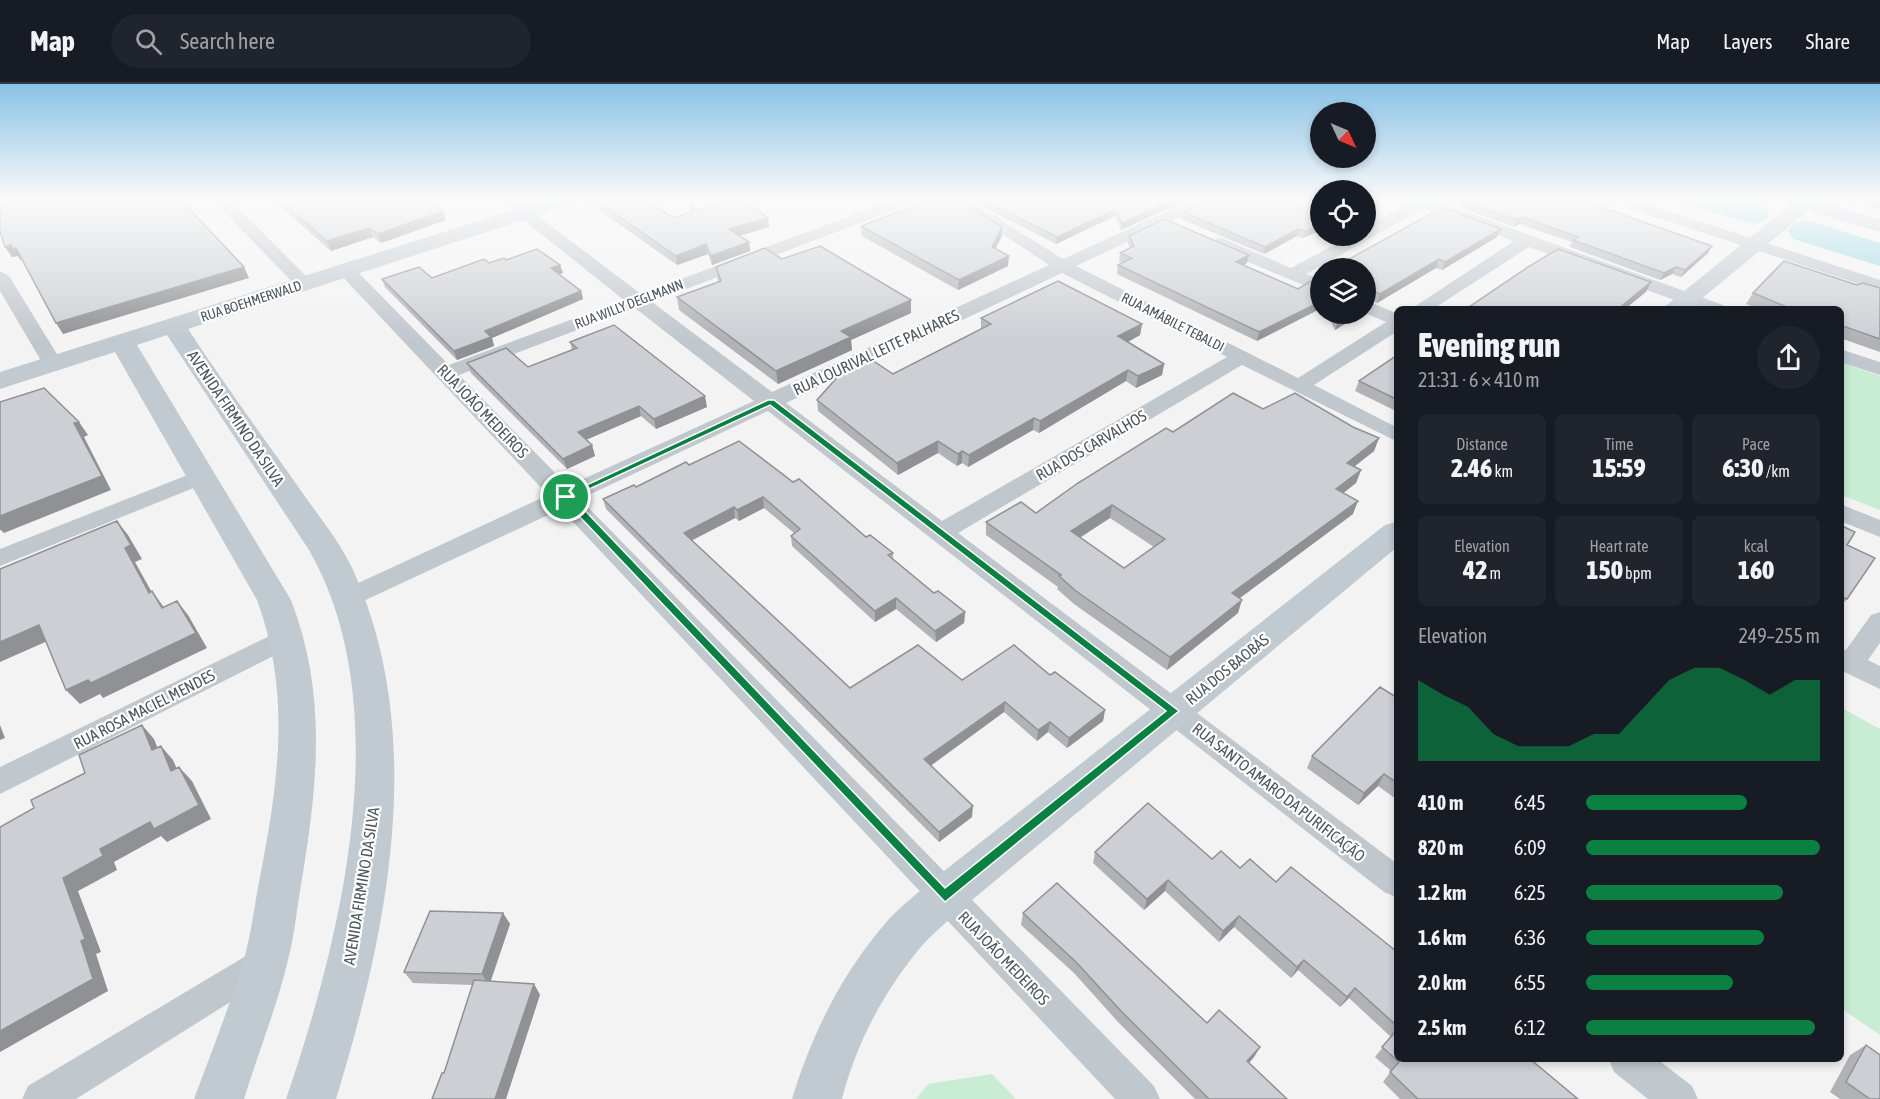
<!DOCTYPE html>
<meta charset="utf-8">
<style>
body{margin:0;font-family:"Asap Condensed",sans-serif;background:#20242c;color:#f1f3f6;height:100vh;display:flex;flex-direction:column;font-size:22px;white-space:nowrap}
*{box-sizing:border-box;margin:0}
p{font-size:20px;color:#9ea1a6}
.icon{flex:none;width:33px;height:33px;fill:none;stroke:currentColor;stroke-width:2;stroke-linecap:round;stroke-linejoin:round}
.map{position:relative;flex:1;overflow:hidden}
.drawer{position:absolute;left:1394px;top:222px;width:450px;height:756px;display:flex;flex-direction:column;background:#171b24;border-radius:9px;box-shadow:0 3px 9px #0003}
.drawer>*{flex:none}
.needle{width:39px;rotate:134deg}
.tools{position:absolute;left:1310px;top:18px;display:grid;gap:12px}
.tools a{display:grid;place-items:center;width:66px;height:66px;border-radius:50%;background:#171b24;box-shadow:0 3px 9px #0003;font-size:30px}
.pin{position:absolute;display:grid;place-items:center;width:51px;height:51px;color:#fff;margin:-26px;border:3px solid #fff;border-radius:50%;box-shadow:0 2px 6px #0007}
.round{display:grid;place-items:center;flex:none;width:63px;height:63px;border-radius:32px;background:#20242c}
.summary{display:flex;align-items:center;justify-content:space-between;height:102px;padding:0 24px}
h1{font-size:33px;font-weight:800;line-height:45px}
.metrics{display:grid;grid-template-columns:repeat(3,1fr);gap:9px;height:102px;padding:6px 24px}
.metrics div{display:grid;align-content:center;border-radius:9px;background:#20242c;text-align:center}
.metrics b{font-size:26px;font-weight:800}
.metrics small{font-size:16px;font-weight:400}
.metrics p{font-size:16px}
.chart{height:168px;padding:12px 24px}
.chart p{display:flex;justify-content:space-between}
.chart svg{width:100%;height:108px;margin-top:6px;fill:#0b8043;opacity:.7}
ul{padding:0 24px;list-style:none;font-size:20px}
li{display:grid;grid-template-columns:96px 72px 1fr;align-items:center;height:45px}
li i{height:15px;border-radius:8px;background:#0b8043}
header{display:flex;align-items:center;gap:36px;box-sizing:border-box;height:84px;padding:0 30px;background:#171b24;border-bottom:2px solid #363941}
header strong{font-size:28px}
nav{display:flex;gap:33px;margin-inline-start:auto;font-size:21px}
.search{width:420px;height:54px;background:#20242c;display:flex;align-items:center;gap:15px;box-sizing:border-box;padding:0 21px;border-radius:33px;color:#9ea1a6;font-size:22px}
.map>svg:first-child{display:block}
.green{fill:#c8ecd4}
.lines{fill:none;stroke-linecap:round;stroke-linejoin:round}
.river{fill:#9ad7e3;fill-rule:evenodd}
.street{fill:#c0c7cd;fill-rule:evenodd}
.secondary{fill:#c1cad1;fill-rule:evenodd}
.wall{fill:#b0b2b6;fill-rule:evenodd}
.shaded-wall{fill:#909194}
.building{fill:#cdcfd4;stroke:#909194;stroke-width:1.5;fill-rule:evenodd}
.route{fill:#0b8043;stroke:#fff;stroke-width:1.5;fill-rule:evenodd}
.labels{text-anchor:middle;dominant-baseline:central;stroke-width:4.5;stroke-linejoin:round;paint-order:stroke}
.far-street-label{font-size:14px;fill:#4c565e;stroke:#fff}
.street-label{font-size:16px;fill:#4c565e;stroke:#fff}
</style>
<header>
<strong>Map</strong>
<div class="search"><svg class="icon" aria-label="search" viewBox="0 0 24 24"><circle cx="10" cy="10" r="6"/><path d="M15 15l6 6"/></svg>Search here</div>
<nav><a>Map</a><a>Layers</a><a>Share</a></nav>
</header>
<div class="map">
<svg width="1880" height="1015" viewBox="0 0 1880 1015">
<rect width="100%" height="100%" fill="#f4f3f3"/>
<path class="green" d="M1840,278L1880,292V426L1841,411Z
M1840,623L1880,645V951L1841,924Z
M992,990L1016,1015H916L928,1000Z"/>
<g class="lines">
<path class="river" d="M1681,114C1704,112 1756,109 1770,130L1765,137L1753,140L1686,121Z
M1806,136L1880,159V182L1793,155L1788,147L1793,139Z"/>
<path class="street" d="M211,114H228L310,196L313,200L310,204H298Z
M496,114H514L641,210L898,114H920L918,117L652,218L772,308L1049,181L948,114H966L1063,175L1196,114H1216L1214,117L1076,182L1298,294L1386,238L1365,229V216L1396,229V248L1314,301L1396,343V357L1242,281L958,449L1396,779V813L1384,808L768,327L580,415L1154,1002L1160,1015H1115L561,425L357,520L348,523L339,520L335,514L339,508L548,411L340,190L337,186L340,182H352L449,281L624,216ZM1062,189L1227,273L942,437L786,319ZM635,224L754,317L568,402L459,291Z
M1439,114L1436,117L1723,221L1725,225H1699L1529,163L1433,225H1411L1514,157L1425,124L1306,190L1320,196V208L1212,163L1210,159L1218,154L1224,155L1291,184L1351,152H1365V143L1417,115Z
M1605,114H1628L1880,196V207L1607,117Z
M1778,114H1819C1808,128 1796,121 1780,117Z
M0,187L9,192L63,280L60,284H46L43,280L0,207Z
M1840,265L1880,278V291L1840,278Z
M203,385L211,387L214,392L211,397L0,482V465Z
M1840,420L1880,436V453L1840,437Z
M1880,528V559L1868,576L1880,582V605L1840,586V564L1846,566L1871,531Z
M288,543L297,546L301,553L297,560L0,710V683Z
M266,860L278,864L283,876L278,888L76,1015H22L28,1002Z
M1609,975H1657L1692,1002L1698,1015H1648L1614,988Z"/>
<path class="secondary" d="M551,114H581L578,118L188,245C223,298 260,349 297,401C316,429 340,457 354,488C428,654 387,849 336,1015H286C341,855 399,623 309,466L167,251L137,261L291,516C327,609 318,698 302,795C297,822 295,849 288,876C277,923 258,969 244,1015H194C211,969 229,924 243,878C251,852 254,824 259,798C278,701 292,611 257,516L115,268L0,305V288Z
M1798,115H1812L1880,135V148L1808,127L1689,225H1662Z
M1396,438V464L960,826C947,838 932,850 920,864C883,909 856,960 842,1015H792C812,949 843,887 889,835C901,822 917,810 930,798L1385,441Z"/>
</g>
<path class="wall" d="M271,114H425L446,136L381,159L373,153L331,167Z
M580,114H642L673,134L692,128L691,121L698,126L768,134L769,143L740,152L749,158L750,167L712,181L708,170L677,181L599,126L597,121L581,118Z
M966,114H1191L1121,146L1115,132L1056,160Z
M1320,114L1303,154L1297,152L1264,170L1181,135L1183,128Z
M1849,114H1880V126L1847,117Z
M1461,116L1712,162L1708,169L1681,193L1672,190L1660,196L1570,163L1572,158L1519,140L1514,143L1459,123Z
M861,142L1002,152L995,165L1008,182L958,206L862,152Z
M1129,152L1247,179L1244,181L1298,205L1257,257L1117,190L1118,181L1122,179L1119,177L1120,169L1130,164L1128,160Z
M1497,153L1442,186L1436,184L1377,219L1366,214L1365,184Z
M782,175L911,216V229L851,256L852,266L778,300L679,226L677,213L718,198L716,183Z
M506,176L560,181L563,189L559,190L581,207L583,215L492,254L494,262L457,276L385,203L382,195L432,194L489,179Z
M1857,201L1880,204V268L1840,254V225H1759L1746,220L1753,209Z
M1327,230H1361L1335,246Z
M981,234L1142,240L1140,251L1128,258L1164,280L1162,291L1136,304L1126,297L1039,349L1033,346L968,383L962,379L957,382L938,369L898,391L818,327L817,316L893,290L981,245Z
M570,258L707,323L656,345L641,332L586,356L592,361L595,372L567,385L471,289L467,279L528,283L572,266Z
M1396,272V327L1355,307L1359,297Z
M1353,343L1379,354L1374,367L1354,383L1361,386L1356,399L1343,409L1353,430L1239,514L1238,529L1167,586L1074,520L1057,505L1058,503L986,451V438L1036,429L1173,348ZM1110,434L1154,463L1124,484L1080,454Z
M689,381L793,398L866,453L893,469V475L934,509L965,528L964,539L936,558L896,525L875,538L792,462L791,452L794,449L764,424L739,437L735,434L692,456L850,604L962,596L1050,591L1105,626L1103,637L1067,664L1048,648L1037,657L1004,628L931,681L972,733L939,758L606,425L603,415L636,403Z
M1840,441L1847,461V515L1840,523Z
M1396,613V715L1378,702L1358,721L1307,684L1312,672Z
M1095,768L1212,775L1240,784L1276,798L1396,867V975L1578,1015H1400L1383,998L1391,987L1375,973L1391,953L1349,914L1340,923L1298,886L1291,894L1234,843L1219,858L1165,807L1144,826L1093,779Z
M503,829L510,840L491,897L534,900L540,911L444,989L473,901L413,899L404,888Z
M1023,829L1207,939L1260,963L1254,973L1249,979L1287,1015H1195L1118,938L1074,889L1021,841Z
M1866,961L1880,1015H1840L1830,1008L1850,971Z"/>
<path class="shaded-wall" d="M1178,114H1191L1121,146L1122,139Z
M1377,114H1383L1382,115L1380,119L1365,126V121Z
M1115,126V132L1056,160L1057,153Z
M443,127L446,136L381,159L378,150Z
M1522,133L1519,140L1514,143L1517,136Z
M768,134L769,143L731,154L729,145Z
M1320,141V147L1303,154L1305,147Z
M1002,143V152L991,173L992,163Z
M369,144L373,153L331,167L327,157Z
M1298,145L1297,152L1264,170L1265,163Z
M1501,145L1497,153L1442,186L1445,178Z
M749,158L750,167L712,181L711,172Z
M706,160L708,170L677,181L676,172Z
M11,161L16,164L23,175L20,176L18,172L12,173L5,163Z
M1712,162L1708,169L1681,193L1685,186Z
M1249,171L1247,179L1234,187L1236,178Z
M1009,172L1008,182L958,206L959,196Z
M1439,175L1436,184L1377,219L1380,210Z
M560,181L563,189L553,193L551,184Z
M244,183L249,194L63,250L56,239Z
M1676,183L1672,190L1660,196L1664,189Z
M1651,198L1646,208L1625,225H1618Z
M581,207L583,215L492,254L494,262L457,276L454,267L485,247Z
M911,216V229L851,256L852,266L778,300L776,287L841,247Z
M1320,218V225L1257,257L1259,248Z
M1349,230H1361L1335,246L1338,237Z
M1142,240L1140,251L1117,264L1118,252Z
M1164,280L1162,291L1136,304L1138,292Z
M1128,286L1126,297L1039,349L1040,337Z
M705,312L707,323L656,345L654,335Z
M639,322L641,332L581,358L578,348Z
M1034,334L1033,346L968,383L969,371Z
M79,338L88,351L84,353L111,406L4,449L1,446H0V432L74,339Z
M1379,354L1374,367L1342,392L1347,379Z
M938,357V369L898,391L897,379Z
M592,361L595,372L567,385L563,375Z
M962,367V379L957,382L958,370Z
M1361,386L1356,399L1332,418L1336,405Z
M763,413L764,424L739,437L737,426Z
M1358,417L1353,430L1228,523L1232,509Z
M1112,421L1110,434L1069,460L1071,447Z
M734,423L735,434L687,459L684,449Z
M117,437L128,451L142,475L135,478L160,523L149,509L125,464Z
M152,507L163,522L173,538L162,524Z
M896,514V525L875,538V527Z
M1242,516L1238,529L1167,586L1170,573Z
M177,517L188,531L207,564L103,614L100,610L80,620L66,606Z
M965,528L964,539L936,558L935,547Z
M39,541L52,555L0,578V558Z
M1005,618L1004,628L925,686L924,675Z
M1105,626L1103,637L1067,664L1069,654Z
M1050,638L1048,648L1037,657L1038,646Z
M0,641L5,654L0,656Z
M142,641L154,655L164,680L152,666Z
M161,662L173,676L184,701L171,687Z
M179,683L192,697L211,735L167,758L161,752L114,778L117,786L78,807L101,868L96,870L108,907L0,968V947L81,857L63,794L100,765Z
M1384,690L1378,702L1358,721L1364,709Z
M973,722L972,733L939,758V748Z
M1168,796L1165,807L1144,826L1147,815Z
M503,829L510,840L489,901L482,890Z
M1239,832L1234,843L1219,858L1223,847Z
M1304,876L1298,886L1291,894L1297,883Z
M534,900L540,911L506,1015H495Z
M1355,904L1349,914L1340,923L1347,913Z
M1260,963L1254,973L1242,987L1247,977Z"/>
<path class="building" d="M0,114H179L244,183L56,239L16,164L13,165L11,161L5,163L0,148Z
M277,114H425L443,127L378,150L369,144L327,157Z
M606,114H642L673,134L693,127L691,121L698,126L734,114H741L768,134L729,145L749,158L711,172L706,160L676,172L597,117Z
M934,114H958L1002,143L992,163L1009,172L959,196L861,142Z
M979,114H1178L1122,139L1115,126L1057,153Z
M1214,114H1320V141L1305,147L1298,145L1265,163L1183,128Z
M1365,114H1380L1365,121Z
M1466,114H1575L1712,162L1685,186L1676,183L1664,189L1573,156L1578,153L1522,133L1517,136L1461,116Z
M1868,114H1880V117Z
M1445,124L1501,145L1445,178L1439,175L1380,210L1367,205L1365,220V184H1333L1432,129L1435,130Z
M1164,135L1249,171L1236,178L1298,205L1311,197L1320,200V218L1259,248L1118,181L1132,174L1120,169L1134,162L1129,152Z
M820,162L911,216L841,247L851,253L776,287L677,213L721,197L716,183L765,164L782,175Z
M537,165L560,181L551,184L581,207L485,247L491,253L454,267L382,195L419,183L432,194L484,175L489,179L504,174L506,176Z
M1558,165L1651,198L1618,225H1466L1528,183Z
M1784,177L1857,201L1863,199L1880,204V255L1840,241V225H1792L1753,209Z
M1058,197L1142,240L1118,252L1164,280L1138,292L1128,286L1040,337L1034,334L969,371L962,367L958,370L938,357L897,379L817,316L848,281L866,272L893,290L991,240L981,234Z
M1334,230H1349L1338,237Z
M614,241L705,312L654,335L639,322L578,348L592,361L563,375L467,279L506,264L528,283L577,264L570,258Z
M1396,272V315L1359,297Z
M44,304L79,338L74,339L102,392L0,432V318Z
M1233,309L1263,325L1295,309L1353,343L1379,354L1347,379L1361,386L1336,405L1358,417L1232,509L1242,516L1170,573L1076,507L1059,492L1061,491L986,438L1021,418L1036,429L1078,399L1166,344L1173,348ZM1112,421L1165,455L1124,484L1071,447Z
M739,357L793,398L799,395L866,453L870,451L893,469L888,471L934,509L938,507L965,528L935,547L896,514L875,527L791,452L800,445L763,413L737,426L734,423L684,449L850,604L918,561L962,596L1014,561L1050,591L1055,588L1105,626L1069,654L1050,638L1038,646L1005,618L924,675L973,722L939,748L603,415L634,401L636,403L686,378L689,381Z
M117,437L131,461L125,464L149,509L152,507L162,524L177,517L196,549L91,599L88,596L66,606L39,541L0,558V485Z
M1840,441L1855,448L1847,461L1875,474L1847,515L1840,512Z
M1380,603L1396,613V698L1384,690L1364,709L1312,672Z
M142,641L152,666L161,662L171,687L179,683L199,721L154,745L150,738L100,765L103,772L63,794L85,855L81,857L93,895L0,947V743L34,724L31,716L85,689L79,671Z
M1148,719L1212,775L1221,767L1240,784L1250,775L1276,798L1291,783L1396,867V941L1355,904L1347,913L1304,876L1297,883L1239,832L1223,847L1168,796L1147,815L1095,768Z
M1057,799L1207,939L1219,926L1260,963L1247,977L1287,1015H1209L1121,927L1076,878L1023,829Z
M430,827L503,829L482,890L404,888Z
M474,896L534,900L495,1015H432L442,989H444Z
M1396,947V975H1530L1578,1015H1418L1390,988L1399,978L1382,963Z
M1866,961L1880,971V1015H1870L1846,998Z"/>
<linearGradient id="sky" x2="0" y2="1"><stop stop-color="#89c2e6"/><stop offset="0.45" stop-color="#fafafa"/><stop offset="1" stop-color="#fafafa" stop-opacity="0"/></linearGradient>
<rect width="1880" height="256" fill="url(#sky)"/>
<path class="route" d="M768,316H774L1179,627L945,818L561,413ZM770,321L1166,627L945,804L572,413Z"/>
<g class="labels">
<g class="far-street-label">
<text transform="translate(251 217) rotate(-18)">RUA BOEHMERWALD</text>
<text transform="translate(629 220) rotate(-21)">RUA WILLY DEGLMANN</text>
<text transform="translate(1173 238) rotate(27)">RUA AMÁBILE TEBALDI</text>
</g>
<g class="street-label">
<text transform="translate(876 268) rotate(-25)">RUA LOURIVAL LEITE PALHARES</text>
<text transform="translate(483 327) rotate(46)">RUA JOÃO MEDEIROS</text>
<text transform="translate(236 334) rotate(56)">AVENIDA FIRMINO DA SILVA</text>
<text transform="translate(1091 361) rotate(-30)">RUA DOS CARVALHOS</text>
<text transform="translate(1227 585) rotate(-39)">RUA DOS BAOBÁS</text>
<text transform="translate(144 625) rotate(-27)">RUA ROSA MACIEL MENDES</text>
<text transform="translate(1279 708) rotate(38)">RUA SANTO AMARO DA PURIFICAÇÃO</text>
<text transform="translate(361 802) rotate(-81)">AVENIDA FIRMINO DA SILVA</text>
<text transform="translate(1004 874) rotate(46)">RUA JOÃO MEDEIROS</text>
</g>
</g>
</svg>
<div class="tools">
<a><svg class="needle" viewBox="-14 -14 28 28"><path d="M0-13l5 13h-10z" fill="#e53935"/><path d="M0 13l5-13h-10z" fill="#9ea1a6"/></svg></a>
<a><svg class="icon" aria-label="locate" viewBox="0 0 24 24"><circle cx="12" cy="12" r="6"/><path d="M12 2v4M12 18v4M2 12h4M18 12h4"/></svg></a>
<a><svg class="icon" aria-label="layers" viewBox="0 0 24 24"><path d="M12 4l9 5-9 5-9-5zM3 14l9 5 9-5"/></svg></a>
</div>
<div class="pin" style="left:566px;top:413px;background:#1e9e55"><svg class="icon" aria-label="arrive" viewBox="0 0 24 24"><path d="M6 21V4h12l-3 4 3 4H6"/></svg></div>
<section class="drawer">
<div class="summary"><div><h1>Evening run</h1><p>21:31 · 6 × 410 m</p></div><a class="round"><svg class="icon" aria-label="share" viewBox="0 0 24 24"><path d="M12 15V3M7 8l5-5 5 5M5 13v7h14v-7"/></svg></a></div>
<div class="metrics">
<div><p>Distance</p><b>2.46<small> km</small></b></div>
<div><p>Time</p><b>15:59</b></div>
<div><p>Pace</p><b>6:30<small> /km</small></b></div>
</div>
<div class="metrics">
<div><p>Elevation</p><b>42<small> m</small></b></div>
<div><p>Heart rate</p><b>150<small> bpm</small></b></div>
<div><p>kcal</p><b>160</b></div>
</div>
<div class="chart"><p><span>Elevation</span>249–255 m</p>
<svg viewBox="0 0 160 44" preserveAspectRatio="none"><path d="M0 44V11L10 17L20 22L30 33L40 38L50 38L60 38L70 33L80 33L90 22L100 11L110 6L120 6L130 11L140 17L150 11L160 11V44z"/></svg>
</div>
<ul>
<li><b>410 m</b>6:45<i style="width:69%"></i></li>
<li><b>820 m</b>6:09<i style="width:100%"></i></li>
<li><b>1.2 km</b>6:25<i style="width:84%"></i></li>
<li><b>1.6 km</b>6:36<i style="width:76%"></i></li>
<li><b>2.0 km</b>6:55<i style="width:63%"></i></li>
<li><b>2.5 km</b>6:12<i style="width:98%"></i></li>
</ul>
</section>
</div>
